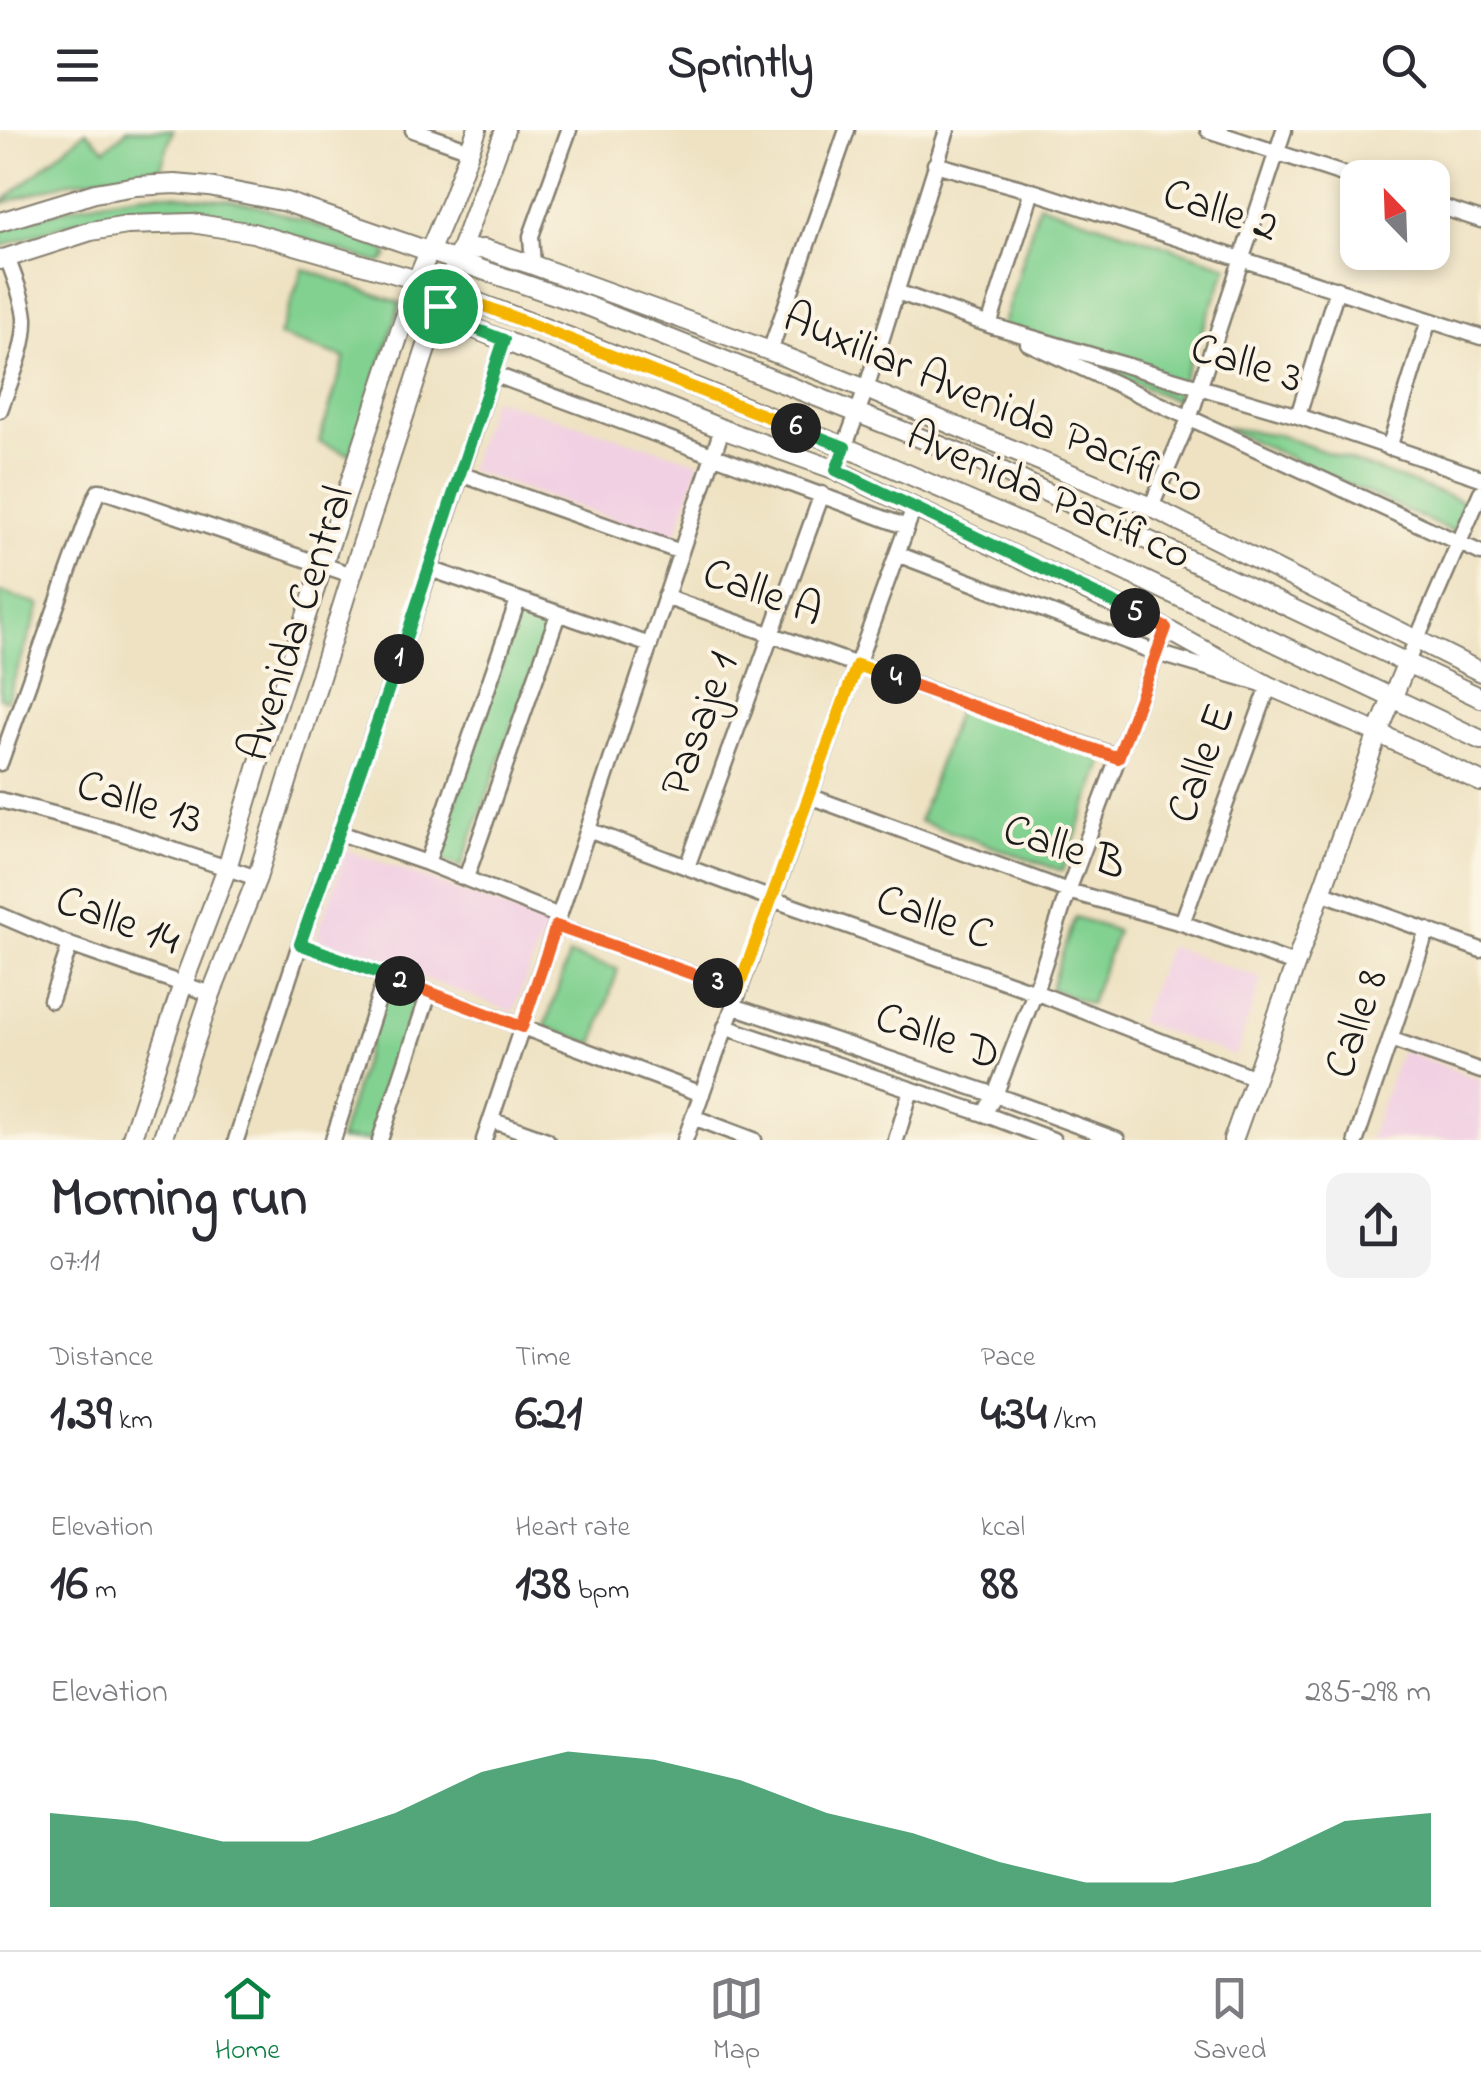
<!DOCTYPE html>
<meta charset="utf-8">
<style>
body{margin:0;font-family:"Indie Flower",sans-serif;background:#f2f2f3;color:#2b2b33;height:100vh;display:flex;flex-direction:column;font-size:38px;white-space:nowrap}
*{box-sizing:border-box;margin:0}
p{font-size:32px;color:#7c7c81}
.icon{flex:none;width:55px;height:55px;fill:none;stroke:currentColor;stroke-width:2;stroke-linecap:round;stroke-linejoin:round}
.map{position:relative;height:1010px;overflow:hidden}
.side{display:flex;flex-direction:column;background:#fff;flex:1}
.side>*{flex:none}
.needle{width:65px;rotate:337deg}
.tools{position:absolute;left:1340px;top:30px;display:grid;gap:20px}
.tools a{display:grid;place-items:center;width:110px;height:110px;border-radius:20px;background:#fff;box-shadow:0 5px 15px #0003;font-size:50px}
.pin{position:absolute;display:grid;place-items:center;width:85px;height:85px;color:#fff;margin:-42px;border:5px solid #fff;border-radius:50%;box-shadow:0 2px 10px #0007}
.km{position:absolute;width:50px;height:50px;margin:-25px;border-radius:50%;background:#222;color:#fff;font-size:28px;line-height:50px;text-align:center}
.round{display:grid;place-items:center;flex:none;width:105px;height:105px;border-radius:20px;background:#f2f2f3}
.head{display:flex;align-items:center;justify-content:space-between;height:170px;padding:0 50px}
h1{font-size:55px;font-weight:700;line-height:75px}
.stats{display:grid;grid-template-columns:repeat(3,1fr);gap:15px;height:170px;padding:10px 50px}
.stats div{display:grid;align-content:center}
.stats b{font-size:50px;font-weight:700}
.stats small{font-size:28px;font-weight:400}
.stats p{font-size:28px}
.chart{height:280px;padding:20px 50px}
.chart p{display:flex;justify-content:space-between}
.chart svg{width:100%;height:180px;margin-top:10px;fill:#0b8043;opacity:.7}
header{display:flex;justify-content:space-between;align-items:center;height:130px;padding:0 50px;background:#fff;font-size:45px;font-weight:700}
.tabs{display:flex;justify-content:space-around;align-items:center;height:140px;border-top:2px solid #e1e1e2;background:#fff;font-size:28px;color:#7c7c81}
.tabs a{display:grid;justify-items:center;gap:5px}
.tabs .selected{color:#0b8043}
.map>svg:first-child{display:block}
.built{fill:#f1d0e3}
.green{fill:#82d191;stroke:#4f7656;stroke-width:2.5}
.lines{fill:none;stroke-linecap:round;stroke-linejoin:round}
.minor-casing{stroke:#857f6f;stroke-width:19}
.major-casing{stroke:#857f6f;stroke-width:22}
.minor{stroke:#fff;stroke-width:14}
.major{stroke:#fff;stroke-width:18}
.split-1-casing{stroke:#fff;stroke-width:20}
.split-2-casing{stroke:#fff;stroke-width:20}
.split-3-casing{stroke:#fff;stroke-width:20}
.split-4-casing{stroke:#fff;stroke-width:20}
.split-5-casing{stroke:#fff;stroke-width:20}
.split-6-casing{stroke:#fff;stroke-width:20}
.split-7-casing{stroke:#fff;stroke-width:20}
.split-1{stroke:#22a559;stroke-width:12}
.split-2{stroke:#22a559;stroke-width:12}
.split-3{stroke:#f0652b;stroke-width:12}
.split-4{stroke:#f5b400;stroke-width:12}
.split-5{stroke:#f0652b;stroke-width:12}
.split-6{stroke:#22a559;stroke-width:12}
.split-7{stroke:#f5b400;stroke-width:12}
.labels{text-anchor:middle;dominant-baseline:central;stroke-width:8;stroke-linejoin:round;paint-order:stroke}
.street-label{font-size:45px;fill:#1c1c1c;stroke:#fcf5e5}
</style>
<header><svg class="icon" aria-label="menu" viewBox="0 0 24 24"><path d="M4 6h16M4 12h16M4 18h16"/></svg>Sprintly<svg class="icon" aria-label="search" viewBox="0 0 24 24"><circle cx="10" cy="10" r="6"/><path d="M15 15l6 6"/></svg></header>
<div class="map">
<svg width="1481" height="1010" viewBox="0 0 1481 1010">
<rect width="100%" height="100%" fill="#fcf5e5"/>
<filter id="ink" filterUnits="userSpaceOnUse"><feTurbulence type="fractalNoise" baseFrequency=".01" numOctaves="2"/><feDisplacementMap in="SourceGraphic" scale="20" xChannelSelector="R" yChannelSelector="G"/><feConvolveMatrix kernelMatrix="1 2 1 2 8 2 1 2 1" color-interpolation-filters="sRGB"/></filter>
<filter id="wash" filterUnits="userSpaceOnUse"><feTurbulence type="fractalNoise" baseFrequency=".0048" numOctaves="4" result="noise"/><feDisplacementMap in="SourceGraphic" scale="40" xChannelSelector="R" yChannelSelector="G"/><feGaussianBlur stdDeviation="2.25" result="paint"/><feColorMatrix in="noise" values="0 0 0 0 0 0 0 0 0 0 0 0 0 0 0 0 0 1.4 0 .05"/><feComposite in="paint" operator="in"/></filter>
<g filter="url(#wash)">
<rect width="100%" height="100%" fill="#eee2c2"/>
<path class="built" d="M492,268L699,332L675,410L468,340Z
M347,720L548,793L513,882L316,808Z
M1168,816L1262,848L1236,926L1138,892Z
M1401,920L1481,950V1010L1369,1009Z"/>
<path class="green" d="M127,0H173L161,38L65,53L0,74L86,1L105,19Z
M160,63L229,70L256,75L382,117L388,125L385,130L379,133C291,107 204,69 110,85C72,91 36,104 0,117V99C54,81 103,67 160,63Z
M1039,74L1228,136L1174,270L1002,197Z
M303,139L401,173L351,325L319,312L345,228L279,206Z
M1222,297L1279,305L1465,372L1453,402Z
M0,462L40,475L7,570L0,568Z
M520,476L552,487L461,737L437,728Z
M958,578L1104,630L1062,741L919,691Z
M1075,787L1117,801L1090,874L1050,859Z
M569,825L618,839L594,914L545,897Z
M388,851L424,866L375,1010H339Z"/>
</g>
<g filter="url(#ink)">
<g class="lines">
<g class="minor-casing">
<path id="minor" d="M413,0L470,20
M1208,0L1358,49
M935,34L1032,61L1481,207
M1032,61L989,195L1298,286L1481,348
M1432,74L1481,90
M533,135L531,106L569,0
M897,162L995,197
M1028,213L1481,423
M770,221L847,0
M493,244L907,397
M0,280C10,251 26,219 25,188C23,167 14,147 7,127
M1298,286L1337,159
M1389,318L1429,190
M836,340L866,259L947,0
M460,344L681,422
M1151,377L1189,289L1284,0
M897,424L1157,523L1269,556L1182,793
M430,439L650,515
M665,467L1118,627
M1407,532L1481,362
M0,633L95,368L99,361L107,362L352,445
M809,666L1068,761L1182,793L1297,835
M0,670L110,699L257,748
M588,700L772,769L1035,862L1255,948
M340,703L427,733L559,786
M427,733L518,470
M687,737L822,364
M466,748L558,484
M1321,762L1481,820
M0,785L70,815L211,864
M556,796L739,860
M300,814L702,964
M51,870L70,815
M733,876L995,965L1117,1010
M725,897L984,984L1053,1010
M1390,909L1481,941
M984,984L995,965L1035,862L1068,761L1166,499
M693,987L754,1010
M491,990L547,1010
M236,1010L300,814L430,439L504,210
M333,1010L386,845
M380,1010L429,863
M484,1010L722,299
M685,1010L914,377
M896,1010L911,960
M1356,1010L1427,800"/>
</g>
<g class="major-casing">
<path id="major" d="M0,92L95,63L136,56L175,54L209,57L286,72L590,177L991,336L1481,568
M460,120L484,119L533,135L770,221L866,259L1151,377L1481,542
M0,130L91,101L127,95L192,93L253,103L417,150L582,212L845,317L1053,407L1481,610
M440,176L458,192L722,299L836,340L1166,499L1269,556L1378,603L1481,652
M131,1010L183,854L227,738L272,589L417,150L453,66L477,0
M162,1010L211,864L257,748L352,445L440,176L505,0
M1233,1010L1378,603L1407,532"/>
</g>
<use href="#minor" class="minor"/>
<use href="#major" class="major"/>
</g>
</g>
<g class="lines" filter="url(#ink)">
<g class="split-1-casing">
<path id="split-1" d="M399,529L504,210L458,192L440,176"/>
</g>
<g class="split-2-casing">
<path id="split-2" d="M399,529L300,814L400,851"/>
</g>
<g class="split-3-casing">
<path id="split-3" d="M400,851L522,897L556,796L718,853"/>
</g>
<g class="split-4-casing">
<path id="split-4" d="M718,853L738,860L857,535L896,549"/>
</g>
<g class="split-5-casing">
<path id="split-5" d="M896,549L1118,628L1166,498L1135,483"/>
</g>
<g class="split-6-casing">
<path id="split-6" d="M796,298L845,317L836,340L1135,483"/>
</g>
<g class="split-7-casing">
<path id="split-7" d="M440,176L446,161L796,298"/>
</g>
<use href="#split-1" class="split-1"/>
<use href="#split-2" class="split-2"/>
<use href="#split-3" class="split-3"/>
<use href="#split-4" class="split-4"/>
<use href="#split-5" class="split-5"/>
<use href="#split-6" class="split-6"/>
<use href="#split-7" class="split-7"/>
</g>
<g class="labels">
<g class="street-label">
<text transform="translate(1220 82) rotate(18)">Calle 2</text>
<text transform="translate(1246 235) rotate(17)">Calle 3</text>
<text transform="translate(993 275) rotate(23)">Auxiliar Avenida Pacífico</text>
<text transform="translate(1048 367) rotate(24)">Avenida Pacífico</text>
<text transform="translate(762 464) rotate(20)">Calle A</text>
<text transform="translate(298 494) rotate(-72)">Avenida Central</text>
<text transform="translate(701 595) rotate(-70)">Pasaje 1</text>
<text transform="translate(1203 634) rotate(-70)">Calle E</text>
<text transform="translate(139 674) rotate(17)">Calle 13</text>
<text transform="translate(1064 719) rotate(18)">Calle B</text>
<text transform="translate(934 789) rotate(19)">Calle C</text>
<text transform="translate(117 792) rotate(20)">Calle 14</text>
<text transform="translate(1358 894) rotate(-71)">Calle 8</text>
<text transform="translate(937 908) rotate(19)">Calle D</text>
</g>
</g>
</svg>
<div class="tools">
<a><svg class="needle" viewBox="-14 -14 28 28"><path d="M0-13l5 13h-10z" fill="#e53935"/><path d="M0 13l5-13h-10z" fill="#7c7c81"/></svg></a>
</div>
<div class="pin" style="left:440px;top:176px;background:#1e9e55"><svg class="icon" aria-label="arrive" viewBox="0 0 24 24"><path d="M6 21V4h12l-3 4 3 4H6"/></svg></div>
<b class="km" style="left:399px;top:529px">1</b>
<b class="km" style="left:400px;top:851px">2</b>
<b class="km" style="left:718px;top:853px">3</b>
<b class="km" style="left:896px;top:549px">4</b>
<b class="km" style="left:1135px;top:483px">5</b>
<b class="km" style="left:796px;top:298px">6</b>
</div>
<section class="side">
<div class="head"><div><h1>Morning run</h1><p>07:11</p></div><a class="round"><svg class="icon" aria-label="share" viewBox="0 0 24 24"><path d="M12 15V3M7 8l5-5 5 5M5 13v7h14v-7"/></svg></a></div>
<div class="stats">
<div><p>Distance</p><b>1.39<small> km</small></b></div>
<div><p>Time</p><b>6:21</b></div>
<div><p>Pace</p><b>4:34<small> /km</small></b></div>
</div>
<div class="stats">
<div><p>Elevation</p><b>16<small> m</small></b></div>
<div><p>Heart rate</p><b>138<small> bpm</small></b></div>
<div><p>kcal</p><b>88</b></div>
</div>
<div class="chart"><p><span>Elevation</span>285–298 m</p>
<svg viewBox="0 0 160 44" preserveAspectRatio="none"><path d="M0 44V21L10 23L20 28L30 28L40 21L50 11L60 6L70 8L80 13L90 21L100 26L110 33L120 38L130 38L140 33L150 23L160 21V44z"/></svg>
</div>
</section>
<nav class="tabs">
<a class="selected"><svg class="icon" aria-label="home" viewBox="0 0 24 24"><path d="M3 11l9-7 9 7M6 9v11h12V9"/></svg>Home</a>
<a><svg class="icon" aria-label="map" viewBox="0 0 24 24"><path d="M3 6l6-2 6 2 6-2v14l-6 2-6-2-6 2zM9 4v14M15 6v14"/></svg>Map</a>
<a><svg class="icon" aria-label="saved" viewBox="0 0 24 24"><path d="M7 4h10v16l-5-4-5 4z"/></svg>Saved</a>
</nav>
